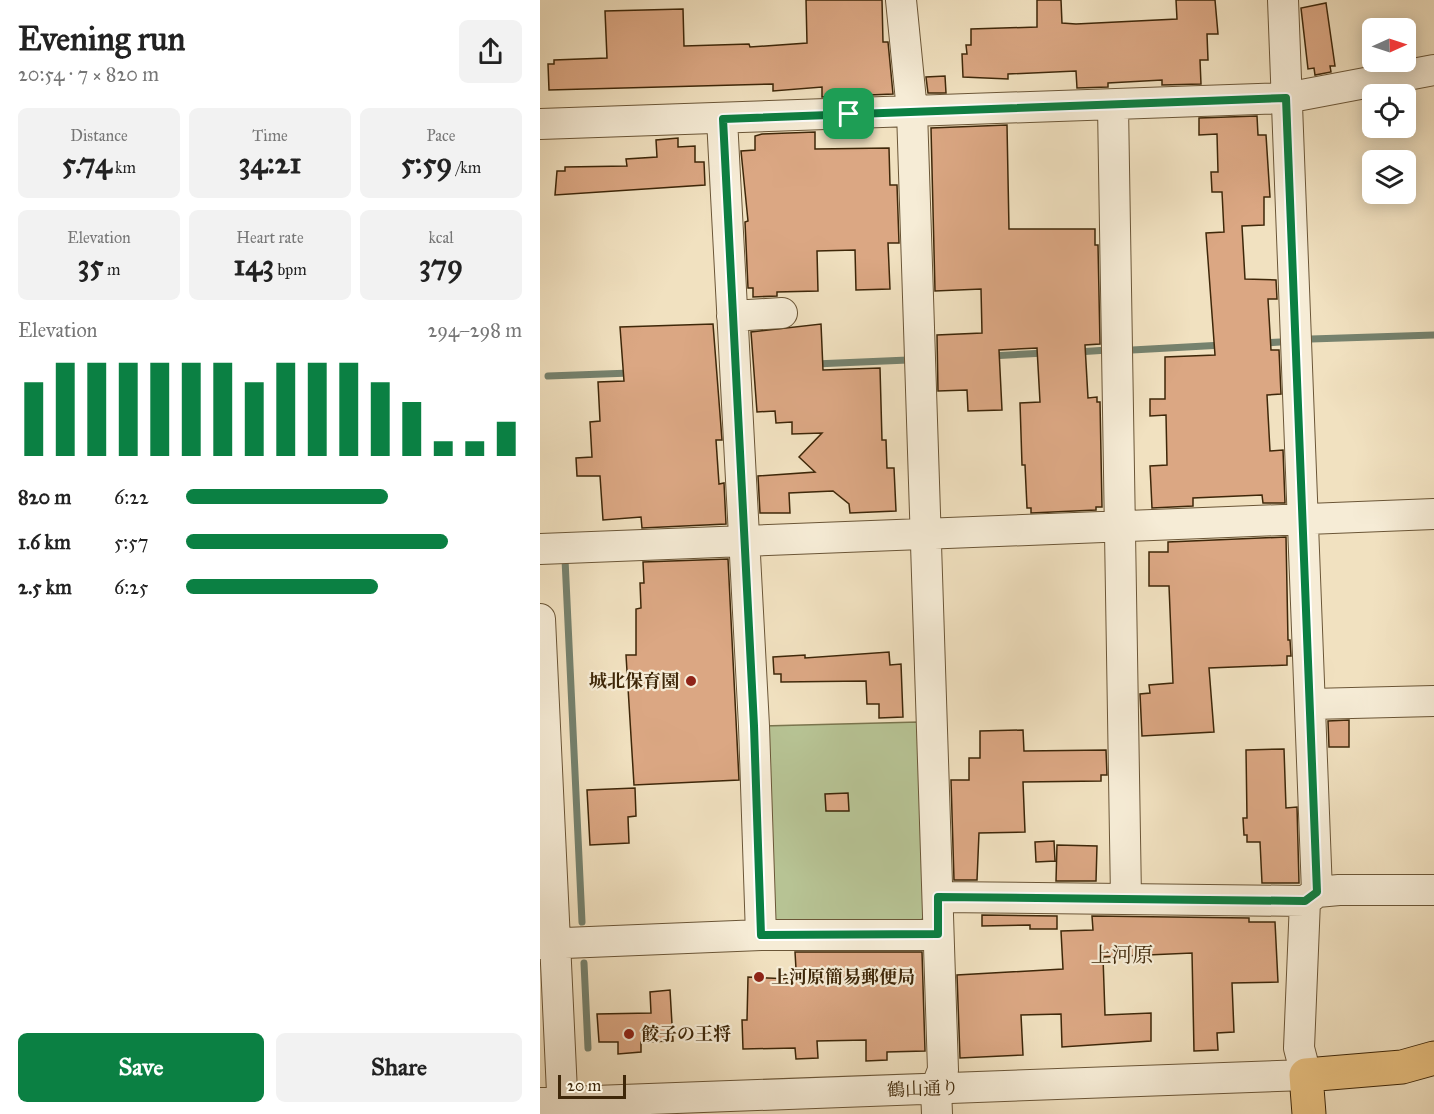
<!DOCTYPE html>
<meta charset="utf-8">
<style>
body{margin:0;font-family:"IM FELL Great Primer","Noto Serif JP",serif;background:#f2f2f2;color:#222;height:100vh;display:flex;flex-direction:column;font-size:22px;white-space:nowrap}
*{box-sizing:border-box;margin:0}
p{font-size:20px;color:#767676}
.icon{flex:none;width:33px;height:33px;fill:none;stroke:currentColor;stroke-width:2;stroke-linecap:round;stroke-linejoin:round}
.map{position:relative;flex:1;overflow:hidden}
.sheet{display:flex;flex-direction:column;background:#fff;width:540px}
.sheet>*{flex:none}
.needle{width:39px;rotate:87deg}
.fabs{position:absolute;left:822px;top:18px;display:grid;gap:12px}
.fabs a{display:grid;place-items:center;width:54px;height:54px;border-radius:9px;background:#fff;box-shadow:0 3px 15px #0003;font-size:30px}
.scale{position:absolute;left:18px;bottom:15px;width:68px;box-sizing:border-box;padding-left:6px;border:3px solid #3e2709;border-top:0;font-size:16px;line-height:21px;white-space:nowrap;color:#3e2709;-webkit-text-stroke:4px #f6ecd6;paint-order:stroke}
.pin{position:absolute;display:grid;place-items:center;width:51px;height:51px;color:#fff;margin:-26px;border-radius:12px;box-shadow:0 3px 9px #0006}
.round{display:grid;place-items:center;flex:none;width:63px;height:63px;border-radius:9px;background:#f2f2f2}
.overview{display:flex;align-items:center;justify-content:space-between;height:102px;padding:0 18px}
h1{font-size:33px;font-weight:800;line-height:45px}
.stats{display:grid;grid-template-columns:repeat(3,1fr);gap:9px;height:102px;padding:6px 18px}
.stats div{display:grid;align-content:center;border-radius:9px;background:#f2f2f2;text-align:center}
.stats b{font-size:30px;font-weight:800}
.stats small{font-size:16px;font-weight:400}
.stats p{font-size:16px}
.chart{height:168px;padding:12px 18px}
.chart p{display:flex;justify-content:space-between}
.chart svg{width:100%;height:108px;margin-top:6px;stroke:#0b8043;stroke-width:6}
.button{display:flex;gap:12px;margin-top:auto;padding:12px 18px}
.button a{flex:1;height:69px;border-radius:9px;background:#0b8043;color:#fff;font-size:24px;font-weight:800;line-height:69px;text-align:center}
.button a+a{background:#f2f2f2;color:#222}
ul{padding:0 18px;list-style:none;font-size:20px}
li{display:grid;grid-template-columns:96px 72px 1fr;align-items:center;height:45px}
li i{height:15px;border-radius:8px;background:#0b8043}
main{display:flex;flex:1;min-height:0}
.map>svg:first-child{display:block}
.green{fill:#b7c394;stroke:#7a754e;stroke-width:1.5}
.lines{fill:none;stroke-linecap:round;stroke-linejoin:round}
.stream{stroke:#76826e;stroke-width:7}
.building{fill:#dba783;stroke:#3e2709;stroke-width:1.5}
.minor-casing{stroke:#6b5637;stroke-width:32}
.major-casing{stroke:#3e2709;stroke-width:35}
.minor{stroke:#f6ecd6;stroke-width:30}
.major{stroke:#e8c080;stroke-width:33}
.route-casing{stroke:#fff;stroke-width:12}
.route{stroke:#0b8043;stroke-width:8}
.poi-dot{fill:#8f2418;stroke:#f6ecd6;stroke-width:2}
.labels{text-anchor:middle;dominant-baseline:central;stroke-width:4.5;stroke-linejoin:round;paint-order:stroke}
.poi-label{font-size:18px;font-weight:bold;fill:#3e2709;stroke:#f6ecd6;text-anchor:start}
.street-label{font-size:18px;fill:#3e2709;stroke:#f6ecd6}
.quarter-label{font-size:21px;fill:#3e2709;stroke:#f6ecd6}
</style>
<main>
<section class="sheet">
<div class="overview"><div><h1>Evening run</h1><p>20:54 · 7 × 820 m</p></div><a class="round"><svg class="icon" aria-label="share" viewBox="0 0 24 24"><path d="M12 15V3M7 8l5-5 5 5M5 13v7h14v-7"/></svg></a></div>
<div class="stats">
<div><p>Distance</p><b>5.74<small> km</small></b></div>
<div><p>Time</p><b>34:21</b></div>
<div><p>Pace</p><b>5:59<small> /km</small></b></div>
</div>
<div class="stats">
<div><p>Elevation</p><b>35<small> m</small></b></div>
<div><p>Heart rate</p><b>143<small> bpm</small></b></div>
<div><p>kcal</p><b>379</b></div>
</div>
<div class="chart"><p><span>Elevation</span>294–298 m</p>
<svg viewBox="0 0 160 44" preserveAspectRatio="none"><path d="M5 44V14M15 44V6M25 44V6M35 44V6M45 44V6M55 44V6M65 44V6M75 44V14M85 44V6M95 44V6M105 44V6M115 44V14M125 44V22M135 44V38M145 44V38M155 44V30"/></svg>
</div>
<ul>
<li><b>820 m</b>6:22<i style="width:60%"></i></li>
<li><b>1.6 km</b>5:57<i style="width:78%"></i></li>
<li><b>2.5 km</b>6:25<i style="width:57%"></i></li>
</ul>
<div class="button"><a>Save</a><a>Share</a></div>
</section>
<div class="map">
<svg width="894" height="1114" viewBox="0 0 894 1114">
<rect width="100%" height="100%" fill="#f1e1c0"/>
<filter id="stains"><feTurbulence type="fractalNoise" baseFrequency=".00333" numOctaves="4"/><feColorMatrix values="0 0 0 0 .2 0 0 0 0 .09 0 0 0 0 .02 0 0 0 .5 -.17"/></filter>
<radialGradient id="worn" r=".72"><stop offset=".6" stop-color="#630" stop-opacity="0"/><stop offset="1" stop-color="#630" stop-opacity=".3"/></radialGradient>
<path class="green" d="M379,722L386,916L372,927L233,922L223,726Z"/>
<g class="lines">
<path class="stream" d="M771,339L894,335
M724,343L740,342
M592,350L683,345
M537,352L568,350
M450,356L505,353
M275,364L368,360
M8,376L91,373
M25,559L42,922
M44,963L48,1048"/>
</g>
<path class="building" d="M266,0H342L343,42H348L353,94L282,97V87L233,91V84L9,90L8,64H14V60L67,58L65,11L143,9L144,46L209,44L210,47L267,43Z
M497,0H521L522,23L536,24L637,19L636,0H675L678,34H667L668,60H660L661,84L622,85V80L568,83V87L537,88L536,71L468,74V79L423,77L422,54H427L426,45H431V29L497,27Z
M786,3L795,66H790L791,72L775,75L774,68L768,69L761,8Z
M405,76L406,93H388L386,77Z
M717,116L718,135H726L730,197H724V225L702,226L705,279L736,280L737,299H728L731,350H739L741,394L727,395L730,451L743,450L745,503H723L722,495L653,498V506L612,508L610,466L627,465L626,415L610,416V399H625V357L675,355L666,233L684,232L682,192H672L671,172H678L677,134L659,135V118Z
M467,125L469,229H555V245H558L560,344L545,345L548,398L557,397V402H560L562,507H556V510L491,513V508H487L485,465H482L480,403L500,402L497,348L459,350L462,410L428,411L427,390L398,391L397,335L442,333L441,289L395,291L391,128Z
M275,132V149L349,148L350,185H357L359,243H348L350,289L316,290L315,250L277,251L278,291L237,292V296L213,297V288H208L205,222L208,221L201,151L215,150V136L222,134Z
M138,138V147L155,146V162H164L165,185L15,195L17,171H25V167L87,166L86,159L117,157L116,140Z
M173,324L182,440H176L179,484L184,483L186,524L102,528L101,517L63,520L60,476H37L36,458L52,457L50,422L60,421L58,382L84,381L80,327Z
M281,324L283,370L340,368L342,440H346L347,468H354L356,511L310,513L309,504L293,491L249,493L250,513H220L218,476L275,472L259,457L282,433L252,434V422L236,423L235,411L217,412L211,332Z
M746,537L748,640H750L751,656H747V665L669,668L674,732L602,736L600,694L610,693L609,685L633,683L629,586H609V552H628V542Z
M188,559L199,780L94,785L86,655H96V609L101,608L100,583H104L103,562Z
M349,652L350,665L361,664L363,717L339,718V704H327L326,681L241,682V674H234L233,657L265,655V658Z
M809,720V747H789L788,721Z
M483,730L484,751L566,750L567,775H561V781L483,782L485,832L439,833L437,880H414L411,780H429V758H440V731Z
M744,749L746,808L757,807L759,883H722L720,842H707V835H704L703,818H707L706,750Z
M95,788L96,816L88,817L89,843L50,845L47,790Z
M308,793L309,811H286L285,794Z
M514,841L515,861L496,862L495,842Z
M517,845L557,846L556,881H516Z
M442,915L517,916V929H490V925L442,926Z
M552,916L709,918V922H735L738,982L692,983L694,1032L677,1033L678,1050L654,1051L652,953L563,957L565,1015L611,1013V1041L522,1047L521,1014L481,1015L483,1055L420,1058L417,975L523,969L521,931L553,930Z
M255,952H382L385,1051L347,1052V1060L326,1061V1040L277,1041L278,1058L256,1059L255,1048L203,1049L202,1020H207L208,977L251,979V969H256Z
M130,990L133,1041L101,1042V1052L78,1054V1042H59L57,1014L111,1013L110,992Z"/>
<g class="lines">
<g class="minor-casing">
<path id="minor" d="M361,0L372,111L403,1070L396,1088L397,1114
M743,0L777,892
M573,106L586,898
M182,119L214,726L221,935
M0,124L746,98L894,70
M192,316L242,313
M0,549L894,514
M0,619L23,1114
M771,704L894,701
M398,897L765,901L777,892L799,890H894
M0,944L221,935H398
M0,1103L766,1075L759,1048L765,901"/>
</g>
<g class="major-casing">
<path id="major" d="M769,1114L766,1075L862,1067L894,1058"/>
</g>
<use href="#minor" class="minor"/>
<use href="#major" class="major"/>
</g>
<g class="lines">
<g class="route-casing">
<path id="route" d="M746,98L777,892L765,901L398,897V934L221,935L214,726L183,119Z"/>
</g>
<use href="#route" class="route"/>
</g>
<g class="poi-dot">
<circle cx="151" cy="681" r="6"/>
<circle cx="219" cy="977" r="6"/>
<circle cx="89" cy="1034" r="6"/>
</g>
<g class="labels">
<g class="poi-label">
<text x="139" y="681" text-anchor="end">城北保育園</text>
<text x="231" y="977">上河原簡易郵便局</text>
<text x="101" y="1034">餃子の王将</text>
</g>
<g class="street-label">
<text transform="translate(383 1089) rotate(-2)">鶴山通り</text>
</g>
<g class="quarter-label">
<text x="582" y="955">上河原</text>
</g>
</g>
<rect width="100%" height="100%" filter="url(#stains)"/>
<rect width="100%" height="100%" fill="url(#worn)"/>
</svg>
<div class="fabs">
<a><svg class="needle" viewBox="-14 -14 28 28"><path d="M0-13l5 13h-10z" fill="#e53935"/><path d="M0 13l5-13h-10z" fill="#767676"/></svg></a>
<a><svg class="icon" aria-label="locate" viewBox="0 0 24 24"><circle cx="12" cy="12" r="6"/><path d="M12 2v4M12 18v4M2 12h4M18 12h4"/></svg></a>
<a><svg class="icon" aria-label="layers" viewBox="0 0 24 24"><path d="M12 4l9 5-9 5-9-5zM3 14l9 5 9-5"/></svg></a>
</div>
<div class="scale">20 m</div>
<div class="pin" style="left:309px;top:114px;background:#1e9e55"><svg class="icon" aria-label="arrive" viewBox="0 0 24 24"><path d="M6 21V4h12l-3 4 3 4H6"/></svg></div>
</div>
</main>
